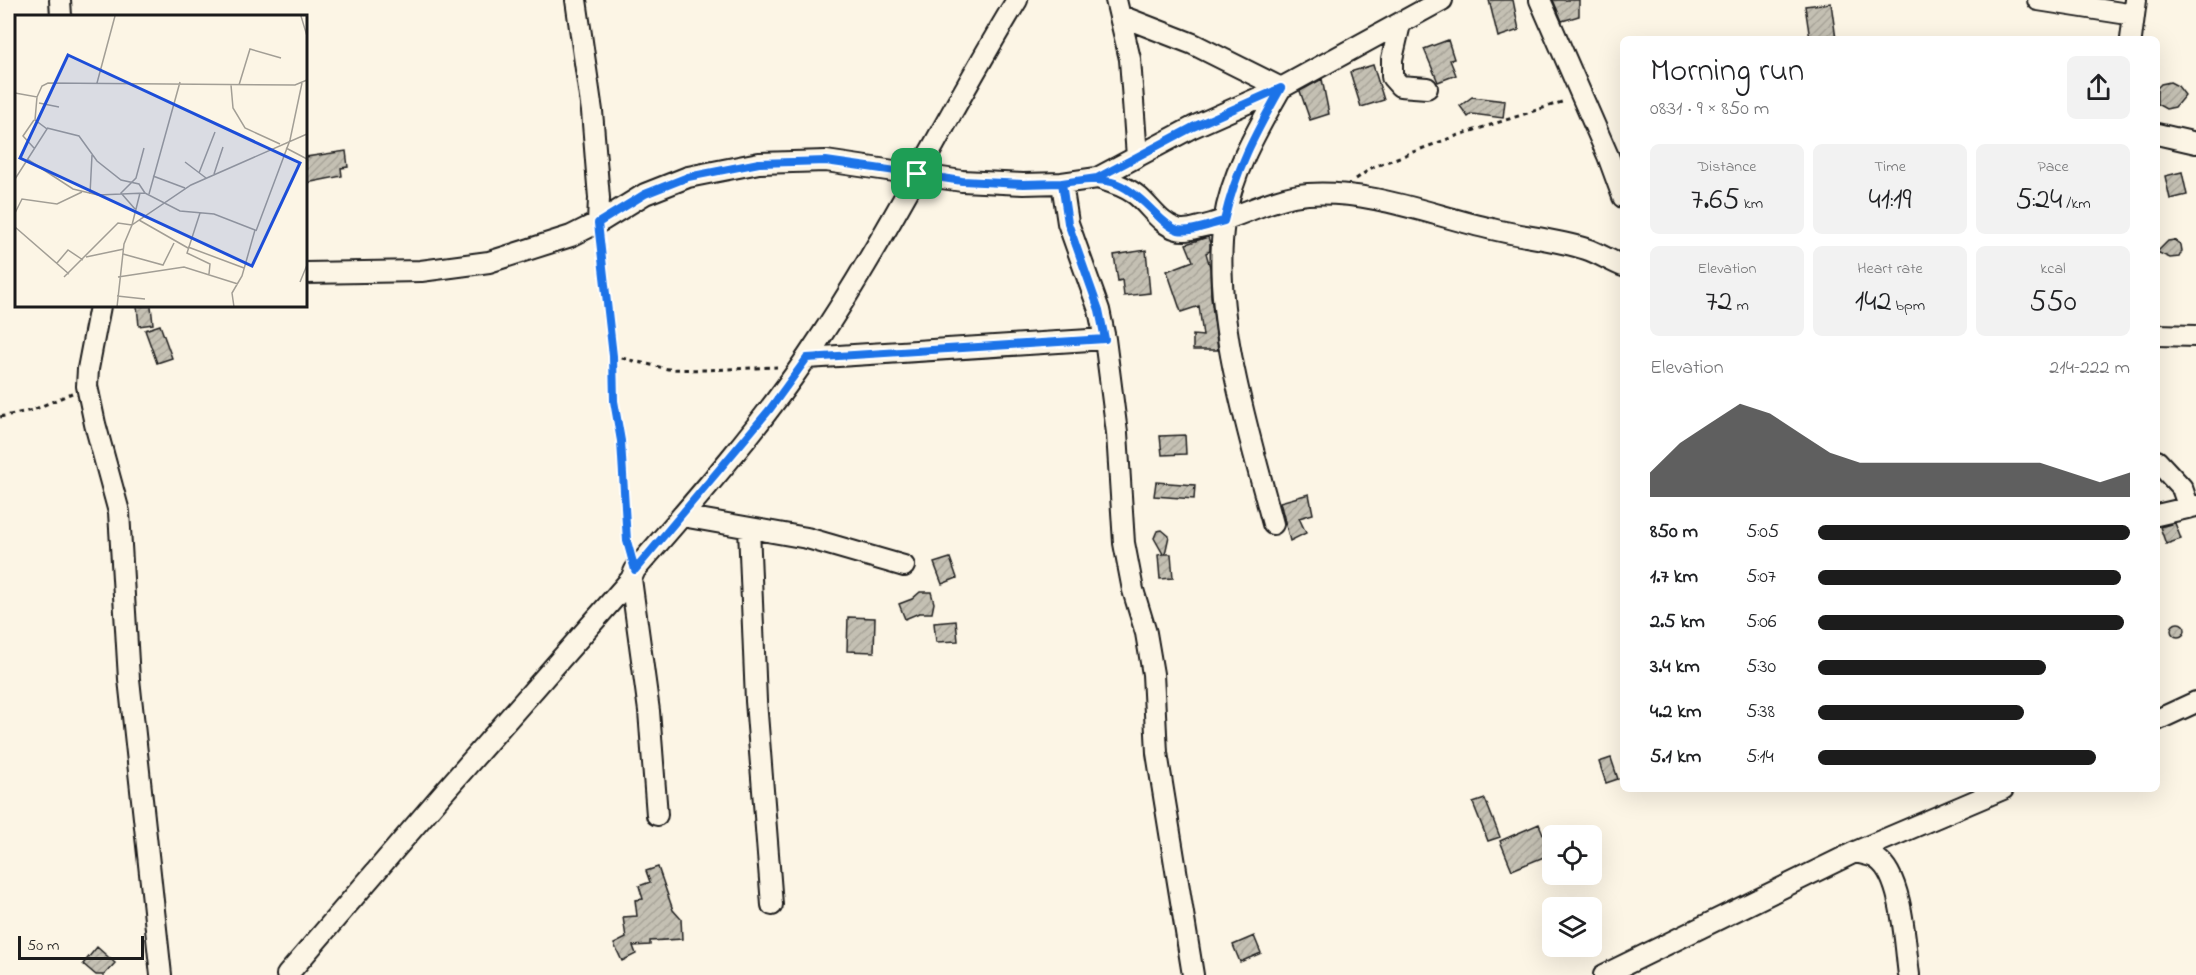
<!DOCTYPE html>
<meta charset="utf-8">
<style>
body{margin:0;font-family:"Indie Flower",sans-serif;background:#f2f2f2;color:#202124;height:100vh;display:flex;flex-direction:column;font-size:22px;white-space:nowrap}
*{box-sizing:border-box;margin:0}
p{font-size:20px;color:#757577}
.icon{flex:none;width:33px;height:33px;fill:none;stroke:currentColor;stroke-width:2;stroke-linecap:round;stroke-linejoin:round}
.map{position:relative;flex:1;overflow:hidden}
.panel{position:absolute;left:1620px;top:36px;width:540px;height:756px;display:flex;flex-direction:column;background:#fff;border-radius:9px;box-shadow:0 6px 24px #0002}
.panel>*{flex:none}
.tools{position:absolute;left:1542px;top:825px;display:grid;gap:12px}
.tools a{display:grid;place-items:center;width:60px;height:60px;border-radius:9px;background:#fff;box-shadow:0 6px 24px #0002;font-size:30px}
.scale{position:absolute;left:18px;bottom:15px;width:126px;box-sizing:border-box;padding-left:6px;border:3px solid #1c1c1c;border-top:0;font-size:16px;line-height:21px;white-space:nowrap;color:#1c1c1c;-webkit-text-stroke:4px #fcf5e5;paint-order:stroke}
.pin{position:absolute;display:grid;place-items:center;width:51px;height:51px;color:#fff;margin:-26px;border-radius:12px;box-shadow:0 3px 9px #0006}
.round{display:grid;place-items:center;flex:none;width:63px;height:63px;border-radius:9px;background:#f2f2f2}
.summary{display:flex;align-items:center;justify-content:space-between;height:102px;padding:0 30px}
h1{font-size:33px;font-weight:600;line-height:45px}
.stats{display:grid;grid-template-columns:repeat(3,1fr);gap:9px;height:102px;padding:6px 30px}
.stats div{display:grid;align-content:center;border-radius:9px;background:#f2f2f2;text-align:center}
.stats b{font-size:30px;font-weight:600}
.stats small{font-size:16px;font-weight:400}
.stats p{font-size:16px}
.chart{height:168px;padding:12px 30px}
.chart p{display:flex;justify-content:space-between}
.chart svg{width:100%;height:108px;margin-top:6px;fill:#1c1c1c;opacity:.7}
ul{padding:0 30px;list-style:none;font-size:20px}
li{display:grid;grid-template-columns:96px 72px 1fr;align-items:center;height:45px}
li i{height:15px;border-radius:8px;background:#1c1c1c}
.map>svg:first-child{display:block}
.building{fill:url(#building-hatch);stroke:#1c1c1c;stroke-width:1.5}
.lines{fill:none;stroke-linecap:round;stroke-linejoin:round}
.minor-casing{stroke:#1c1c1c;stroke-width:24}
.path{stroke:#1c1c1c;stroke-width:3;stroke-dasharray:4.5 4.5;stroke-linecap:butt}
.minor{stroke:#fcf5e5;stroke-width:20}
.route-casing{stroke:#fff;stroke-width:12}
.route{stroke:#1a73e8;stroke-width:8}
.inset-road{fill:none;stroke:#a29e95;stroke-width:1.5}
.view{fill:#1d4ed8;fill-opacity:0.15;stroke:#1d4ed8;stroke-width:3}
.inset-edge{fill:none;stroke:#1c1c1c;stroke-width:3}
</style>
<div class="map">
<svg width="2196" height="975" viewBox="0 0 2196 975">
<defs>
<pattern id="building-hatch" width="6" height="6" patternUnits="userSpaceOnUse" patternTransform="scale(1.5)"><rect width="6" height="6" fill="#c4c0b3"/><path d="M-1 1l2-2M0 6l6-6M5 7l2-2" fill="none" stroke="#a8a499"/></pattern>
</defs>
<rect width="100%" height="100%" fill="#fcf5e5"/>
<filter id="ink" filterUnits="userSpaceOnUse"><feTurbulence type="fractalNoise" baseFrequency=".0167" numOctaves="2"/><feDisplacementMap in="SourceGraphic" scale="12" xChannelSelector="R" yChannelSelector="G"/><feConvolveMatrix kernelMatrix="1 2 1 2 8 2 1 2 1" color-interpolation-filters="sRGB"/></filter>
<g filter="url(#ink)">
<path class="building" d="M1489,0H1513L1519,30L1498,37Z
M1553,0H1579V16L1562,21Z
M1831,3L1836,39H1810L1805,6Z
M1448,40L1454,59L1450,60L1456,75L1438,82L1424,49Z
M1373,65L1384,100L1361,107L1350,72Z
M1322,79L1329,114L1310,120L1300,91Z
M2170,82L2178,86L2185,95L2175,107L2166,109L2157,104V88L2161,84Z
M1472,97L1505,101L1503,118L1472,114L1468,117L1460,106Z
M346,151L348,167L341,168L342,176L306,183V157Z
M2182,172L2187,195L2170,199L2165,176Z
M1208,237L1210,243V251L1206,253L1210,267L1211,297L1218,350H1193V335L1203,336L1199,306L1181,312L1167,271L1193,261L1186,244Z
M2174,240L2181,245L2182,251L2179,257L2170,258L2157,252L2168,241Z
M1146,250L1150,293L1124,296L1122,280L1118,281L1114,255Z
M137,306H151L153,324L139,326Z
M160,325L172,358L157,363L145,330Z
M1185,435L1186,454L1162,455L1160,436Z
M1156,482L1195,485L1194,499L1154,496Z
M1309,494L1313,514L1299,518L1306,533L1290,541L1280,502Z
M2175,523L2181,539L2166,544L2160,527Z
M1162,530L1169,536L1165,554H1171L1173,578L1160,579L1158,555L1163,554L1154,538L1157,531Z
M950,558L957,578L942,584L934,563Z
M920,592H931L934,603L932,613H919L905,619L899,604L912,599Z
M848,617L875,618L874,652L847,651Z
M956,621L958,641L936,642L934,623Z
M2171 630a7 7 0 1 1 14 0a7 7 0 1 1-14 0Z
M1611,758L1618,779L1606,783L1599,762Z
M1485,799L1500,837L1488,841L1473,803Z
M1539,824L1551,854L1512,870L1500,841Z
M658,867L673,910L681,919L682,939L650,941V945L633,946L636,954L622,961L614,944L626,938L623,917L637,916L635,900L643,899L639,886L650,882L646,871Z
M1254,936L1261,953L1240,962L1233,945Z
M97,947L115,963L104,975H96L83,964Z"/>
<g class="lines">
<g class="minor-casing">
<path id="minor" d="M60,0L61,16
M576,0L592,111L599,198L598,223
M1116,0L1130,59L1137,157
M1540,0L1608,156L1623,197
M2038,0L2134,15
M1121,16L1193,44L1281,88C1257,130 1231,174 1224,222C1211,314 1249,434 1273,524
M1400,24L1392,59V77L1400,86L1427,88
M2131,39L2136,0
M2157,134L2196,143
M1097,178C1111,182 1124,186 1135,194C1149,204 1159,224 1177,229C1185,232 1195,228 1204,226C1237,218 1275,196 1308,194C1372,190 1431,215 1492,229C1523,237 1555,239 1586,249C1598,253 1611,261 1623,266
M1062,183L1068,223L1099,310L1105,339L1117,433L1124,543L1133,590L1146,633L1153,674L1157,753L1193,975
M306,273L421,271L489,262L571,236L603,220L645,194L688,177L759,163L826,161L962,181L1023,184L1062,183L1097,178L1193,127L1281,88L1442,0
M100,306L88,369L87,386L95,424L119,512L129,679L161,975
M2157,335L2196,336
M807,358L1105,339
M2157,461L2182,488L2189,508
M2157,515L2196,506
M682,516L807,538L904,566
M749,528L756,701L772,905
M631,579L649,711L657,815
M2157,720L2196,702
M1855,852C1862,854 1872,855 1877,859C1903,876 1905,946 1909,975
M287,975L445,791L631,579L635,570C695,501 756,432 807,357C885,243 945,118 1017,0
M1604,975L1855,852L2003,789"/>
</g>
<path class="path" d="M1356,179L1373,167L1453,137L1565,101
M600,240L613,356L614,401L621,441L627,541L629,549
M613,356L668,369L706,370L777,367
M0,417L33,410L72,393"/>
<use href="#minor" class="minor"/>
</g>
</g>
<g class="lines" filter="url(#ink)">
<g class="route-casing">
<path id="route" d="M917,174L826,161L759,163L688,177L645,194L598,223L613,356L614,401L621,441L627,541L635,570L770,409L807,358L1105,339L1099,310L1068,223L1062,183C1106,177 1119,177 1152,210C1159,217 1168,227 1178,230C1191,233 1211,224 1224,221C1236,169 1255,134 1281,88L1193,127L1097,178L1062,183L1023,184L962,181L917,174"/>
</g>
<use href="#route" class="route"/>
</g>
<g transform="translate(15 15)">
<rect width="292" height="292" fill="#fcf5e5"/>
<path class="inset-road" d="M286,1L292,21M82,68L100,1M216,70L218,93L230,113L265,129M224,70L235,34L266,43M0,78L22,82L27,71L33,68L280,70L292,65M24,88L44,92M19,105L8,121L19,133M32,113L64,121L82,146L106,165L124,169L130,178M271,133L292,144M12,144L58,174L83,180L130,178L165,196L199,199L240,215L227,261L217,278L219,292M170,147L191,163M184,158L200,117M199,159L208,132M138,161L170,173M0,164L32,114L20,105L22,82M75,179L77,140M134,179L165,67M120,194L106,178L121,163L129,133M0,198L7,184L42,189L67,177M185,198L172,238L195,249L194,259M124,205L173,233M117,210L125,178M0,212L54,259M241,216L275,125L287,68M173,232L229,253M108,239L148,250L159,228M71,242L109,234M42,248L53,235L68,245M49,262L103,208L117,210M103,262L169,252L223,269M285,267L292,250M102,281L130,284M102,292L109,229L117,210L176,170L292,119"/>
<path class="view" d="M53,40L285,148L237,251L5,143Z"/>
<rect width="292" height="292" class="inset-edge"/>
</g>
</svg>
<div class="tools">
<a><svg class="icon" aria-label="locate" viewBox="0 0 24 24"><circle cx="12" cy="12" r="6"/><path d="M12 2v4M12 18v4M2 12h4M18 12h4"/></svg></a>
<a><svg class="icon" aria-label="layers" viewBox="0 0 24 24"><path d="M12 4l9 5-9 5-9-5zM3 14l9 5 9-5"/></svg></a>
</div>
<div class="scale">50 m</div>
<div class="pin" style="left:917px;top:174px;background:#1e9e55"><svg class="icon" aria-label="arrive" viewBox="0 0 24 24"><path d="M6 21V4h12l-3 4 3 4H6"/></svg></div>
<section class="panel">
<div class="summary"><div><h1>Morning run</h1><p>08:31 · 9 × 850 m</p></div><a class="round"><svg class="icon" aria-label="share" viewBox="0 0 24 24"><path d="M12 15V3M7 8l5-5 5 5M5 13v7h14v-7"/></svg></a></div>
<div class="stats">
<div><p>Distance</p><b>7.65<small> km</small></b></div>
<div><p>Time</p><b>41:19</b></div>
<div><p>Pace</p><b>5:24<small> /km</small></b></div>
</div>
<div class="stats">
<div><p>Elevation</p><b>72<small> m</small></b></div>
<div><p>Heart rate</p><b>142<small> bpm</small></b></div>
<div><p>kcal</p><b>550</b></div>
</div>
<div class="chart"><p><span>Elevation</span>214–222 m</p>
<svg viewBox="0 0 160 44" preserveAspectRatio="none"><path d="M0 44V34L10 22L20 14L30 6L40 10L50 18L60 26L70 30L80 30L90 30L100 30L110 30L120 30L130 30L140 34L150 38L160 34V44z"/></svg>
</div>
<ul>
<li><b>850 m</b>5:05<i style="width:100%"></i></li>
<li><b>1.7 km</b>5:07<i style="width:97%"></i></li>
<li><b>2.5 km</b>5:06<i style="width:98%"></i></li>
<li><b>3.4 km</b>5:30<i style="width:73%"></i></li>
<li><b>4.2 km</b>5:38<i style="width:66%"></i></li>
<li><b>5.1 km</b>5:14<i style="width:89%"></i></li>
</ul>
</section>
</div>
